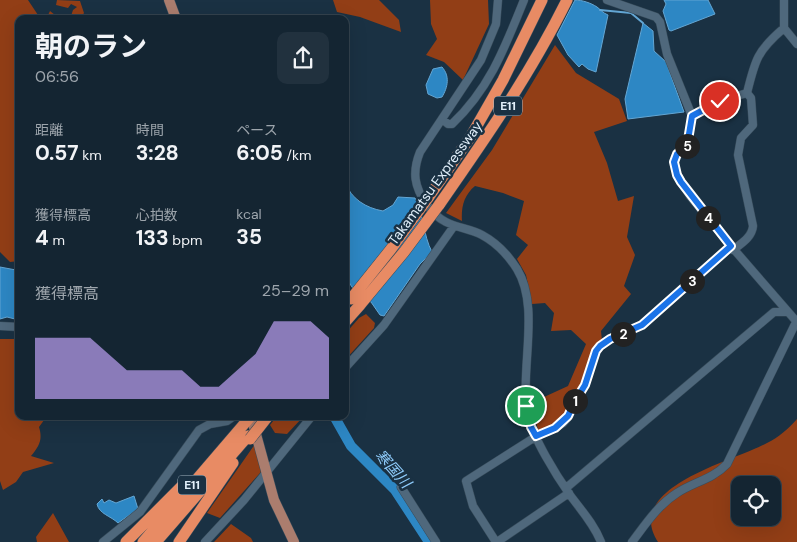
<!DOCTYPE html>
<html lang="ja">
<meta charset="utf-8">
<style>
body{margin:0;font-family:"DM Sans","Noto Sans JP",sans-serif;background:#21313e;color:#f1f3f6;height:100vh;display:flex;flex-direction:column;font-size:19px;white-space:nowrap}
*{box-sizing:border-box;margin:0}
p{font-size:16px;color:#9da5ac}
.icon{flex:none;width:28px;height:28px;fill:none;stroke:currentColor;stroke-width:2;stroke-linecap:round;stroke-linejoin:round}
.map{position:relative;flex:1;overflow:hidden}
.details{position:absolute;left:15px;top:15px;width:334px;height:405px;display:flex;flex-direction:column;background:#142532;border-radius:10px;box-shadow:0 5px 20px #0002,0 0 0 1px #33424d}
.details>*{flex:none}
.buttons{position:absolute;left:731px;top:476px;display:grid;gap:10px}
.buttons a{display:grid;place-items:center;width:50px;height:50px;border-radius:10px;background:#142532;box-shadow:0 5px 20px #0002,0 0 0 1px #33424d;font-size:25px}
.pin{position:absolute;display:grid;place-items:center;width:42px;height:42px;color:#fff;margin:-21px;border:2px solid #fff;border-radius:50%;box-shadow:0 1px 5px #0007}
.km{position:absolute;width:25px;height:25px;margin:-12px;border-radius:50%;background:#222;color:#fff;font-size:14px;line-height:25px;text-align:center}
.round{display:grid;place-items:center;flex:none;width:52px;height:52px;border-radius:10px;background:#21313e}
.summary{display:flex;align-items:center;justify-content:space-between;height:85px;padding:0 20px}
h1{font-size:28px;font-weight:700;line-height:38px}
.figures{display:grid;grid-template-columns:repeat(3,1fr);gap:8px;height:85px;padding:5px 20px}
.figures div{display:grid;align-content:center}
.figures b{font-size:21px;font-weight:700}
.figures small{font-size:14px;font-weight:400}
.figures p{font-size:14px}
.chart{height:140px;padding:10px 20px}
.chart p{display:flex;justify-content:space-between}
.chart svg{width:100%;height:90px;margin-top:5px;fill:#bca0f2;opacity:.7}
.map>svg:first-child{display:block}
.forest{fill:#923e16;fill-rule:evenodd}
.water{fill:#2d87c4;stroke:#63a6d4}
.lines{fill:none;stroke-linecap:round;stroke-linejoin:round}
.stream{stroke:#63a6d4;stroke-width:2}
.river{stroke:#2d87c4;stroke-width:10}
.minor-casing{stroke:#384c5b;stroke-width:9}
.major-casing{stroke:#384c5b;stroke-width:11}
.highway-casing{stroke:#384c5b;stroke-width:12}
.minor{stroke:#4f687c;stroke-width:8}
.major{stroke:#ab7d6e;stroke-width:10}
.highway{stroke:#e88b64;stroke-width:11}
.highway-bridge-casing{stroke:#384c5b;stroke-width:12;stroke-linecap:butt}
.highway-bridge{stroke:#e88b64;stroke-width:11}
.route-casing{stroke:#fff;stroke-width:10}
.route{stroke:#1a73e8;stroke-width:6}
.labels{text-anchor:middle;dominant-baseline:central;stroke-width:5;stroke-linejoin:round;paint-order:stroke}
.shield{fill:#1a3143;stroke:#a5b6c3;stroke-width:1}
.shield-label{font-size:12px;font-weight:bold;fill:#e1effa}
.street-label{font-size:14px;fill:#e1effa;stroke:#1a3143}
.water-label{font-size:15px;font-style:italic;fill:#8ecbfb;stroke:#1a3143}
</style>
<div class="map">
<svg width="797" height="542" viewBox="0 0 797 542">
<rect width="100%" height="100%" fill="#1a3143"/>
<path class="forest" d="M0,0H28L38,15L47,17L50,11L60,19H19V261L10,262L0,252Z
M57,0L80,1L84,13L80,19H70L73,10L77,7L71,4L68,8L56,5Z
M333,0H379L399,20L401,32L360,17L337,12Z
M430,0H488L489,24L463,80L444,62L426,55L437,39L431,24Z
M555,45L576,73L619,99L627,121L594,132L607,163L618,201L634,196L627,237L635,255L624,286L631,294L601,331L602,341L566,417L551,428L538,430L531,403L568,386L586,344L571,330L551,331L554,313L545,303L532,304L526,275L517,259L528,245L516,235L524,201L503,193L475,186C464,195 461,207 462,221L446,213L492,150Z
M366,314L375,323L374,328L345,360V334L359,318Z
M19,329V416H47L39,427C43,440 39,446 31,456L54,463L23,472L16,482L3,490L0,481V339H14Z
M277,416H304L287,434L275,433L270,425Z
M797,419V542H658C622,487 735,461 767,443C779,437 788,429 797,419ZM740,485H772V518H740Z
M255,444L261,472L220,518L207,513Z
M53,513L69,542H37L36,537Z
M231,524L251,538L253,542H214Z"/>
<path class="water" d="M575,0C582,0 591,3 597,7C601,10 603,13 608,15L596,72L588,69L582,64L579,67L568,55L557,35Z
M664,0H708L715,14L671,31L669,30L663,11L666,4Z
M643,23L653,31L654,51L666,62L684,112L628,119L625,99Z
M442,67C450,76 448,87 442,97L437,98L428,94L426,85L433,69Z
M345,182C351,199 366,208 383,211L393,205L398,197L415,198C424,215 423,235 432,252L420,264L384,316L380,315L371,302L354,290L350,284L345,272Z
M0,267L16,270L19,269V320L7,317L0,319Z
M134,496L138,509L118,523C111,516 99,514 97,504L102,499L104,503L109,500L116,503Z"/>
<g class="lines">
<path class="stream" d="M600,10L631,13L643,23"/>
<path class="river" d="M334,416L351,446L395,490L429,542"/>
<g class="minor-casing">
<path id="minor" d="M498,0L496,24L481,60L420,152C412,172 414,187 427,205C432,212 438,218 446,222C458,228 471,229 482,235C497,243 508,255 517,269C541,308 519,370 528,415C533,438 556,475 570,495C581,510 594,524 601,542
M607,0L656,17L660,22L667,54L692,116L687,146L677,154L674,162L677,175L690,196L731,246L796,321
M784,0V28L797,44
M692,116L720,101L747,93C755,60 757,51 784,28
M442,119L448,124H452C490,88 505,47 524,0
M733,250C742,243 752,237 753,226L738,155L741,138L753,125L751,98L747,93
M0,326L19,327
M345,368L384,325L454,226
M401,487L436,542
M566,488L774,312H788
M103,542L140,512L199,430L210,424L227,421L234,416
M205,542L244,500L312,416
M496,542L473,506L466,481L532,439L555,428L563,423L569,416L574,403L585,385L596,351L600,346L610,339L642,325L731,246
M497,542L569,493
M632,542C645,525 658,505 677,493C694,482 713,479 727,464L797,320"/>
</g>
<g class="major-casing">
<path id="major" d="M169,0L176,19
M251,416L274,500L294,542"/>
</g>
<g class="highway-casing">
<path id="highway" d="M428,198L471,136L503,80L542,0
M439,205C485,139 531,73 567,0
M345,322L360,305
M126,542L183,485
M143,542L251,416
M156,542L248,436
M179,542L233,463"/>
</g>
<use href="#minor" class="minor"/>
<use href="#major" class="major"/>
<use href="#highway" class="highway"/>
<g class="highway-bridge-casing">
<path id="highway-bridge" d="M351,299L391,249L428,198
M360,305L404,252L439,205
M250,439L268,416"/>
</g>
<use href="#highway-bridge" class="highway-bridge"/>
</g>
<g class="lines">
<g class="route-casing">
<path id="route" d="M526,406L531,427L536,436L555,428L568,416L574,403L585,385L596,351L600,346L610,339L642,325L731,246L681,182L677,175L674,162L677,154L687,146L692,116L720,101"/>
</g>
<use href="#route" class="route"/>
</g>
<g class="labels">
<g class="shield">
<rect x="494" y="96.5" width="28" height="19" rx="4"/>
<rect x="178" y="475.5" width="28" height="19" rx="4"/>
</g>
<g class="shield-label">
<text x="508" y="106">E11</text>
<text x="192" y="485">E11</text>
</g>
<g class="street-label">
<text transform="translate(435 183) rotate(-54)">Takamatsu Expressway</text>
</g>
<g class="water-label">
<text transform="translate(393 469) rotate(48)">寒国川</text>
</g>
</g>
</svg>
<div class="buttons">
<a><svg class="icon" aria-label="locate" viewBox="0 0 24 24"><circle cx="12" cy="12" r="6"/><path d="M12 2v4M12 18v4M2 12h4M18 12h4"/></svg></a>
</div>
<div class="pin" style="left:526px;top:406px;background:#1e9e55"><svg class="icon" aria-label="arrive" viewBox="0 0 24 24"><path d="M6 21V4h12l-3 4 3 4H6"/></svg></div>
<div class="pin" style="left:720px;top:101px;background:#d93025"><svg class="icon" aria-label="check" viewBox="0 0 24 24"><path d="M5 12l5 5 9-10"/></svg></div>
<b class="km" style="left:575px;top:401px">1</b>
<b class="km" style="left:623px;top:334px">2</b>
<b class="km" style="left:692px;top:281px">3</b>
<b class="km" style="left:708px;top:218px">4</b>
<b class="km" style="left:687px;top:146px">5</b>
<section class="details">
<div class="summary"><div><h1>朝のラン</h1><p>06:56</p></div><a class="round"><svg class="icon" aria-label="share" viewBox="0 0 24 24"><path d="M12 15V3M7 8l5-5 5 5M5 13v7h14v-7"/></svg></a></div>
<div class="figures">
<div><p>距離</p><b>0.57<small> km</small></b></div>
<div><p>時間</p><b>3:28</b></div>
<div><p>ペース</p><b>6:05<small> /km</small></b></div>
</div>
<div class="figures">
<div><p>獲得標高</p><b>4<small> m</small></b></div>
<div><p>心拍数</p><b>133<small> bpm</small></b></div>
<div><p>kcal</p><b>35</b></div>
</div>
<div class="chart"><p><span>獲得標高</span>25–29 m</p>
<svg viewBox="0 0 160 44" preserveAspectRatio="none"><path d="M0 44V14L10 14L20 14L30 14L40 22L50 30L60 30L70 30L80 30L90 38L100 38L110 30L120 22L130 6L140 6L150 6L160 14V44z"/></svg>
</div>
</section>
</div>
